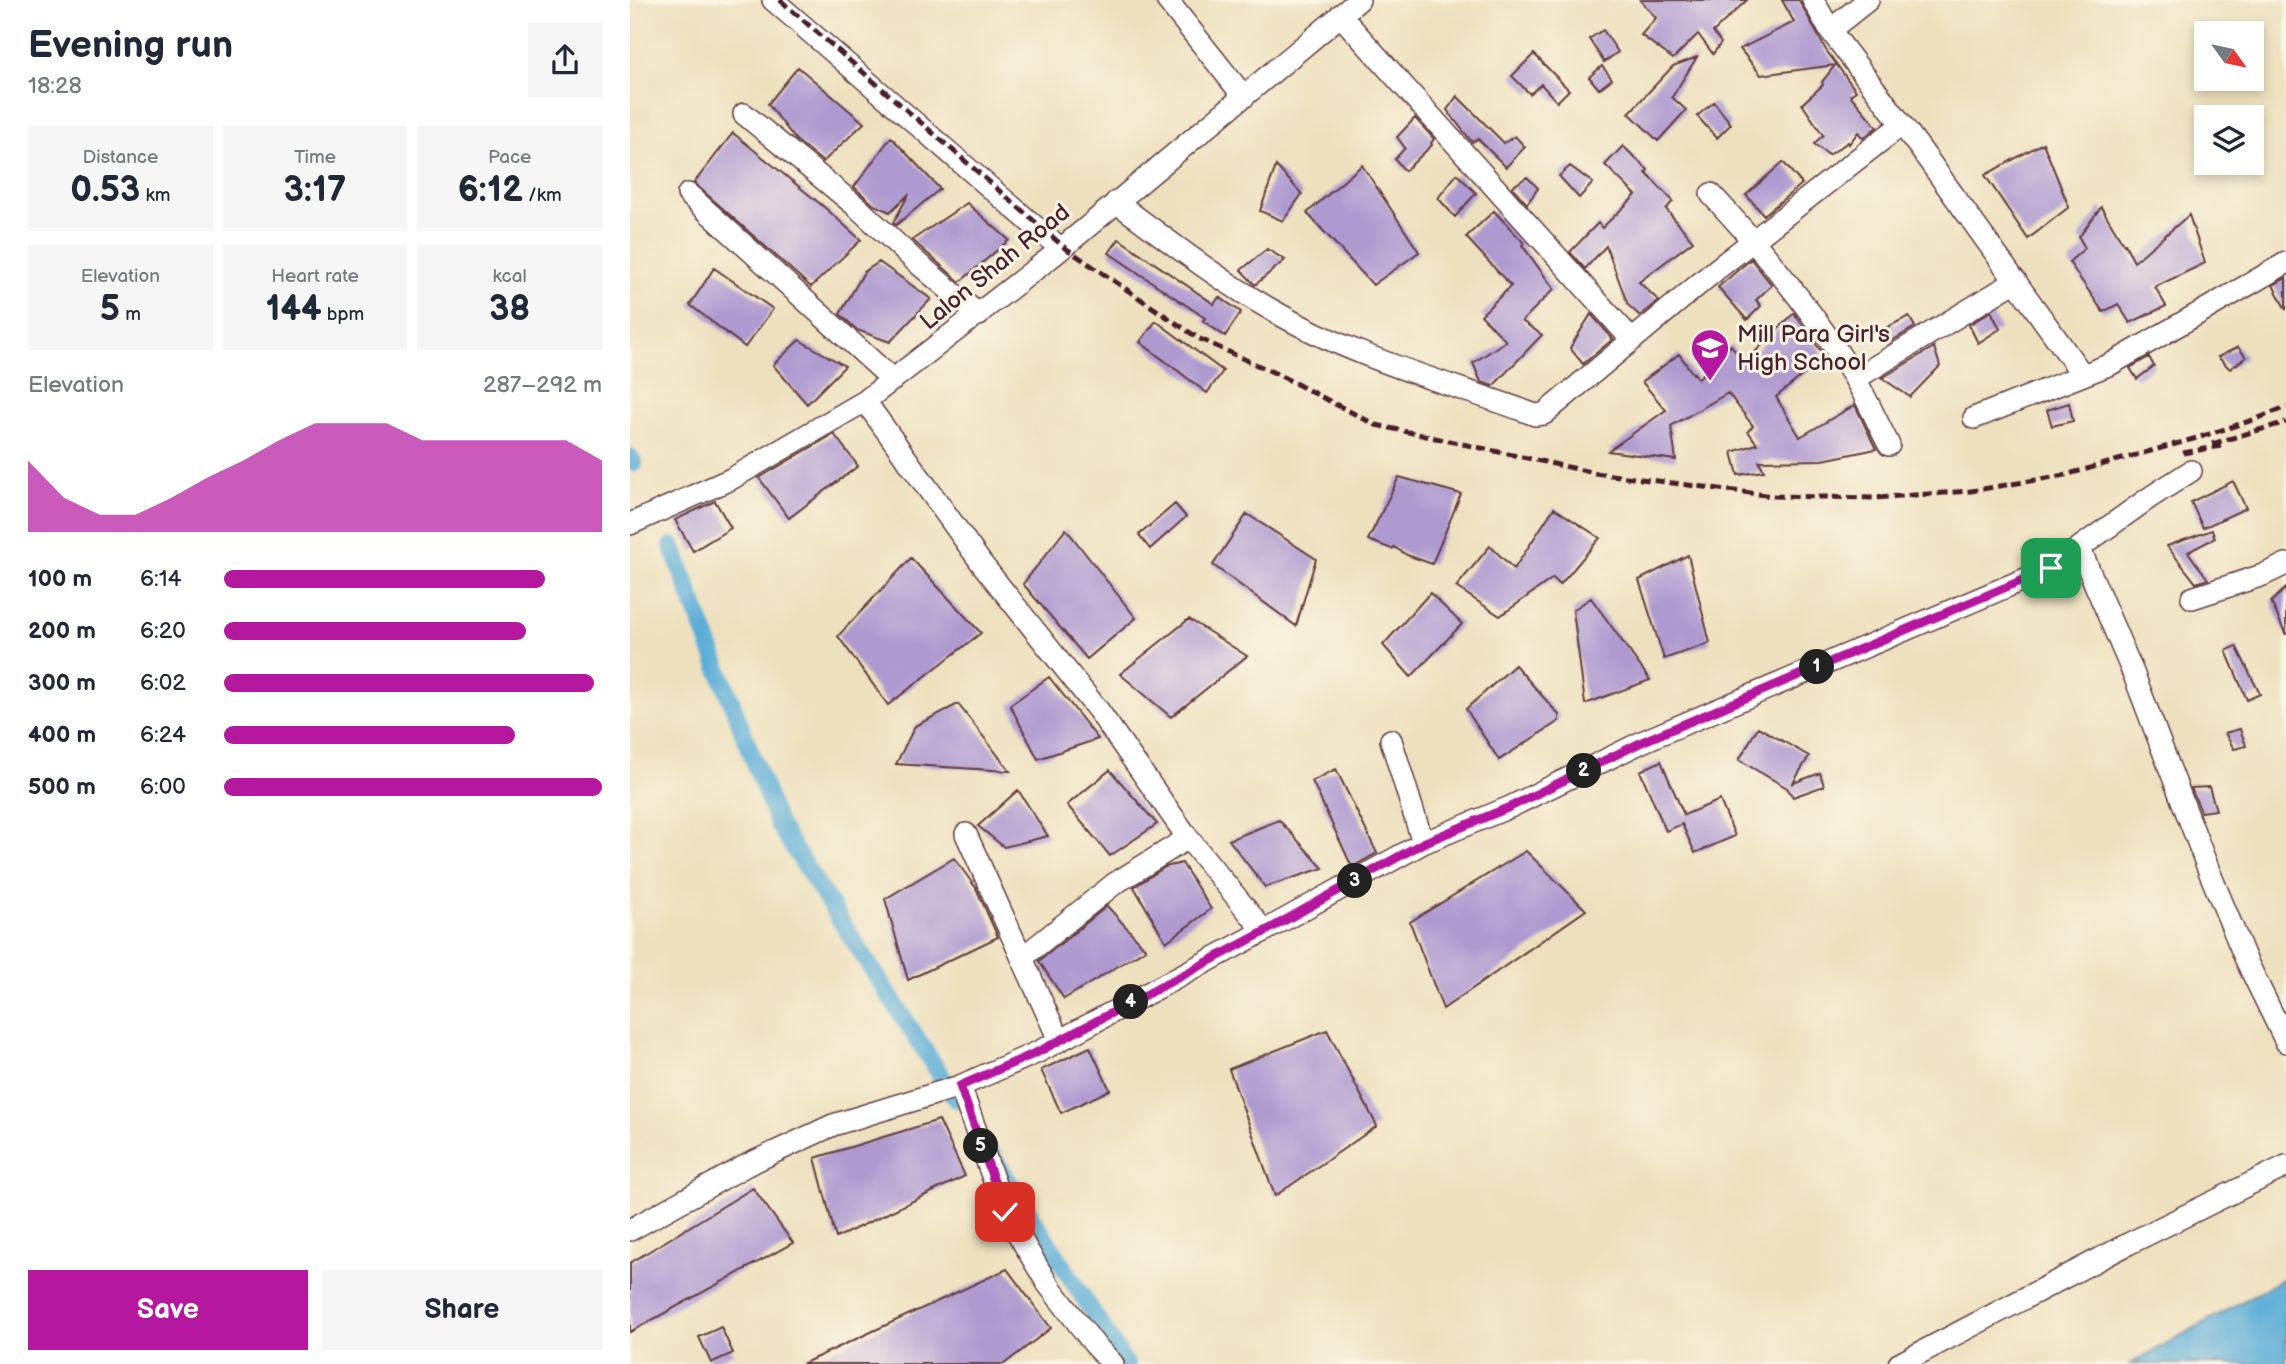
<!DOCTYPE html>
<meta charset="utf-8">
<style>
body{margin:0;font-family:"Balsamiq Sans",sans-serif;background:#f6f6f7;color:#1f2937;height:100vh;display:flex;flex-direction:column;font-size:26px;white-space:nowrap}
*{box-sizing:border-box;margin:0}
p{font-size:23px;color:#747a83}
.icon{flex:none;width:38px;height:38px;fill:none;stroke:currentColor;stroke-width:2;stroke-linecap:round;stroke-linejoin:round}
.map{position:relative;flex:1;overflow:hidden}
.drawer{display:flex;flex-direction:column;background:#fff;width:630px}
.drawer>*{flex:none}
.needle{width:46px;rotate:123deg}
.tools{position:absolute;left:1564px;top:21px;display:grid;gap:14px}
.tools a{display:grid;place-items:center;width:70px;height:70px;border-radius:0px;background:#fff;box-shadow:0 4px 10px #0003;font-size:35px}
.pin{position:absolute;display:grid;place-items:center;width:60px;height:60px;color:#fff;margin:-30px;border-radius:14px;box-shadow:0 4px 10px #0006}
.km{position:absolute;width:35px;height:35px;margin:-18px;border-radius:50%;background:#222;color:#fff;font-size:19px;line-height:35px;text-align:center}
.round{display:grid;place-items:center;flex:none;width:74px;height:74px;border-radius:0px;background:#f6f6f7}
.overview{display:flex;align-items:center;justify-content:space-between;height:119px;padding:0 28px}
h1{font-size:38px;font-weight:700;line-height:52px}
.metrics{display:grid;grid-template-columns:repeat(3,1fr);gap:10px;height:119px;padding:7px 28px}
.metrics div{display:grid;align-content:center;border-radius:0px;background:#f6f6f7;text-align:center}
.metrics b{font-size:35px;font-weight:700}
.metrics small{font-size:19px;font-weight:400}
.metrics p{font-size:19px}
.chart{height:196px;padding:14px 28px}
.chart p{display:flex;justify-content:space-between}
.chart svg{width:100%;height:126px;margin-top:7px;fill:#b5179e;opacity:.7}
.primary-button{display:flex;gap:14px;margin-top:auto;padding:14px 28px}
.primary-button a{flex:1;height:80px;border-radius:0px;background:#b5179e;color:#fff;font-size:28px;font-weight:700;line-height:80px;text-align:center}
.primary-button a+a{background:#f6f6f7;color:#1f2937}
ul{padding:0 28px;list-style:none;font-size:23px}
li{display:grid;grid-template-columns:112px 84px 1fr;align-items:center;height:52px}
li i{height:18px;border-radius:9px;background:#b5179e}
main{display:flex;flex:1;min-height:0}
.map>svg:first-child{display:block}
.water{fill:#5cadd7;stroke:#536681;stroke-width:2}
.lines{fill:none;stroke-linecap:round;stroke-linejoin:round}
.canal{stroke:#5cadd7;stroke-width:18}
.building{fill:#ae9ad0}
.minor-casing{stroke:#623c41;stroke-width:24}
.minor{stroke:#fff;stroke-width:21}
.rail{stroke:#4a1f2b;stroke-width:5;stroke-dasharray:10 5;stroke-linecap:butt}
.route-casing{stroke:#fff;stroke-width:14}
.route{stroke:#b5179e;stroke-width:9}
.labels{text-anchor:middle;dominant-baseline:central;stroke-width:6;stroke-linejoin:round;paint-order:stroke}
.street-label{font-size:24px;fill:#4a1f2b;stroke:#fcf5e5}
.poi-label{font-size:24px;fill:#4a1f2b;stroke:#fcf5e5;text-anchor:start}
</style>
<main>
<section class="drawer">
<div class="overview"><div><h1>Evening run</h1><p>18:28</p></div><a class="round"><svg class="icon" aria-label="share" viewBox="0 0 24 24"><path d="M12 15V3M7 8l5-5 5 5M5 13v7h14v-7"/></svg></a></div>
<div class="metrics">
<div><p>Distance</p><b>0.53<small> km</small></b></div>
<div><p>Time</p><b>3:17</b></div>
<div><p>Pace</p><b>6:12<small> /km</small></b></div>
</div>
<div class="metrics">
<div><p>Elevation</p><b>5<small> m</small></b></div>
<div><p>Heart rate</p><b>144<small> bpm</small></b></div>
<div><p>kcal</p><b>38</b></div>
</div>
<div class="chart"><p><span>Elevation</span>287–292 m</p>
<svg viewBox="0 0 160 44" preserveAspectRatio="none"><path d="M0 44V19L10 32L20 38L30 38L40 32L50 25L60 19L70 12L80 6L90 6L100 6L110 12L120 12L130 12L140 12L150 12L160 19V44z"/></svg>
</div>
<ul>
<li><b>100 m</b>6:14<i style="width:85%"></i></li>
<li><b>200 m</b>6:20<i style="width:80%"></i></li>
<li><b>300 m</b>6:02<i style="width:98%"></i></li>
<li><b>400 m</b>6:24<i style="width:77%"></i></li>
<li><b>500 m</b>6:00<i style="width:100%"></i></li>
</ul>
<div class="primary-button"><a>Save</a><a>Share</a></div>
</section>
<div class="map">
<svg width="1656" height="1364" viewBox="0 0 1656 1364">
<rect width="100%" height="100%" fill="#fcf5e5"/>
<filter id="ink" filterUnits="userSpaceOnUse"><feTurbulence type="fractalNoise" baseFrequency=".0143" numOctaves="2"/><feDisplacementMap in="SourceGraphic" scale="14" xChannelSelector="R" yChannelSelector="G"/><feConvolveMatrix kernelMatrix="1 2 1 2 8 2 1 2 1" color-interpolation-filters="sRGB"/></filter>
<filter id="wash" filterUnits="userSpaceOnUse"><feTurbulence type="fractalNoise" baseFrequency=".00686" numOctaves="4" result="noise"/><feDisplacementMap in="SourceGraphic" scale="28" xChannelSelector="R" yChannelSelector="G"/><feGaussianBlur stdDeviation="1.57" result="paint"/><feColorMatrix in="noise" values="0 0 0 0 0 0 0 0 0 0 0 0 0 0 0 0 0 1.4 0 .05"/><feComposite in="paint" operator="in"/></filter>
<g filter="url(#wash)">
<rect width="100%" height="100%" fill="#ede0be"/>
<path class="water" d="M1656,1277V1364H1500Z"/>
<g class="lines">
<path class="canal" d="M0,457L4,463
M42,546L148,824L326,1099
M358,1149L496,1364"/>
</g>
<g id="blocks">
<path class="building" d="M1010,0H1117L1083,32L1091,43L1083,54L1068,34L1043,59L1011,35L1026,18Z
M1152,0H1169L1196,50L1226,91L1220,95L1247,127L1233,138L1228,132L1219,144L1218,142L1199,155L1184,144L1193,135L1172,104L1193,85L1192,82L1205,65L1131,75L1110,49L1164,22Z
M973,30L988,52L974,62L959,39Z
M904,54L939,90L927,102L911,84L900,94L882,76Z
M1067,57L1042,97L1056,110L1028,141L999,113L1043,66Z
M972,66L982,79L969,89L959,77Z
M168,67L234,123L193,162L166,140L138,104Z
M827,96L874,143L885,136L895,147L876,167L848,139L842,142L817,110Z
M1084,102L1101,124L1087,138L1067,116Z
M785,118L804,139L801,143L802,145L775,171L765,159L775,148L767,137Z
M103,133L194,207L231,240L181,287L64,183Z
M261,137L310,189L266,225L263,223L279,194L260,212L244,205L224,187Z
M1413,143L1439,207L1398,239L1355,175Z
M993,146L1018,170L1016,173L1043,201L1036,209L1063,241L1009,282L1029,301L1010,316L998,305L976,246L955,269L940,252L968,223L972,228L1006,195L975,165Z
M1153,162L1172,184L1134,215L1116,195Z
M732,165L789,252L743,285L677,213Z
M646,166L672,194L653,221L630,211Z
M940,166L963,183L949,198L929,176Z
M827,174L846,193L825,217L808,198Z
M897,177L908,188L897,204L882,187Z
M337,203L379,240L330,282L282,240Z
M1471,207L1494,245L1495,244L1504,262L1559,215L1575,263L1525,287L1536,306L1500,323L1488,304L1473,312L1439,262L1455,248L1449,237Z
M864,211L894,243L892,245L924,289L892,321L912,335L863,386L851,382L843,363L876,341L851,315L881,286L836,237Z
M489,239L584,304L589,297L611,312L595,336L573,321L575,318L479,253Z
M637,249L655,260L625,285L611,270Z
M1121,259L1142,285L1126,300L1131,306L1117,320L1088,287Z
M249,262L301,299L260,342L227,330L210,314L234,272Z
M84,268L143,309L115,347L60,305Z
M1656,278V310L1643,285Z
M1361,311L1370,329L1348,343L1339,325Z
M1164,313L1195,357L1146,397L1170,437L1225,405L1246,449L1193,460L1129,461L1134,471L1108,475L1102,452L1127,444L1118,431L1123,426L1098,393L1041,426L1046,460L978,451L1036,410L1012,382L1049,354L1063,374L1064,373L1068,379L1101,345L1114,363Z
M961,314L983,339L953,364L940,348Z
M1279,316L1285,327L1258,343L1252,330Z
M526,321L593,371L577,393L510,342Z
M169,340L215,366L177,404L143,365Z
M1304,347L1310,366L1280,397L1252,378Z
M1608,347L1616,357L1600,369L1588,357Z
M1519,357L1524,366L1507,379L1500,368Z
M1439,403L1443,421L1422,426L1417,410Z
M204,434L228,466L159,518L129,478Z
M769,477L831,494L802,564L777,555L764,547L762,549L738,540Z
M1603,481L1616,508L1573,528L1561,502Z
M85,501L101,528L63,551L45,520Z
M545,504L556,517L520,549L509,535Z
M924,508L970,538L930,585L923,578L870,616L826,587L860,546L884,569Z
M617,514L686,559L666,626L583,565Z
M436,529L506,618L457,659L393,584Z
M1582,530L1585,538L1558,552L1578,579L1566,583L1537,546Z
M1058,555L1080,643L1034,659L1009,580Z
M281,558L351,633L258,705L208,636Z
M1656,588V635L1641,602Z
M800,593L832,624L781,677L753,645Z
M961,598L1020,680L955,704L943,610Z
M559,619L617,656L541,717L490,674Z
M1606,646L1630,694L1617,700L1596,651Z
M885,665L929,715V721L869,760L836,709Z
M419,677L468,739L408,759L380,705Z
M328,704L380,771L266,764L285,726Z
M1128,727L1179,756L1163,783L1190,773L1194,786L1163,797L1157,788L1109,760Z
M1610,729L1616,746L1604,749L1595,733Z
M1031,761L1054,815L1090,800L1105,836L1065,853L1052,824L1036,831L1010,771Z
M706,769L747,853L722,867L682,781Z
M480,770L527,824L480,856L437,805Z
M1579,787L1586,810L1571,812L1561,788Z
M388,790L418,836L374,847L348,826Z
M649,820L693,868L635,887L599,840Z
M896,851L956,910L813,1009L780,922Z
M324,858L346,888L368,937L278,980L255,899Z
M552,863L581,909L536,942L504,887L535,867Z
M477,906L516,949L434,999L409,961Z
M697,1030L747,1126L645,1196L599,1069Z
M460,1047L480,1090L431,1113L411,1070Z
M309,1120L335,1176L206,1238L185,1158Z
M123,1188L163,1243L0,1332V1263Z
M377,1269L421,1328L374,1364H172Z
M91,1327L103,1353L81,1363L69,1337Z"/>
</g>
</g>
<g filter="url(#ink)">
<use href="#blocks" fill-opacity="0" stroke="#623c41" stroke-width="2"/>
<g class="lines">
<g class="minor-casing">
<path id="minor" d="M143,0L431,249
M537,0L614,97
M1183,0L1200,30L1289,147L1452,374
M710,15L1002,340
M1200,30L1238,0
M114,114L227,207L284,260L349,315
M58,194L263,380
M1081,194C1134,251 1183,311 1224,377C1237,399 1247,422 1259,445
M486,202C536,239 586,278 640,309C718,355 808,380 892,410L905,415L914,414L1087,269L1271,125
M1225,379L1386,281
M235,401L352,564L468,710L558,838L634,931
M1344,418L1481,364L1656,263
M0,524L101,479L235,401L425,254L729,0
M1450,549L1504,675L1579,871L1616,960L1656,1042
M1562,598L1633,575L1656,564
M761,740L793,843
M336,834L429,1040
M392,958L484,884L558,838
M330,1086L375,1212L417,1283L464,1344L483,1364
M0,1230L117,1165L203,1125L330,1086L408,1052L634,931L793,843L880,807L1014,741L1421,568L1519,498L1561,471
M1269,1364L1498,1244L1656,1166"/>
</g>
<use href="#minor" class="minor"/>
<path class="rail" d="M150,0L434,247L568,338L649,375L746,425L965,473L1144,496L1243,498L1341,491L1435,475L1567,438L1626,419L1656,407
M1582,444L1656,422
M1553,453L1591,446"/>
</g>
</g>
<g class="lines" filter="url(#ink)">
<g class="route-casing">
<path id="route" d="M375,1212L330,1086L408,1052L634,932L793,843L880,807L1014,741L1421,568"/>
</g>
<use href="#route" class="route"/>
</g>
<defs>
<g id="school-pin" transform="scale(2.0125)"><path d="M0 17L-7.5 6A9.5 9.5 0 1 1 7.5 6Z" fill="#b5179e" stroke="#fcf5e5"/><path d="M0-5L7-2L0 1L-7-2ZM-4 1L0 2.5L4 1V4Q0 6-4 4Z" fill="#fff"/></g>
</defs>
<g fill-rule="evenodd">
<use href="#school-pin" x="1080" y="348"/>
</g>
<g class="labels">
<g class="street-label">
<text transform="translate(365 267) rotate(-39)">Lalon Shah Road</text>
</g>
<g class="poi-label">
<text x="1107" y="334">Mill Para Girl's<tspan x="1107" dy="28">High School</tspan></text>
</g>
</g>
</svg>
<div class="tools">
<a><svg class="needle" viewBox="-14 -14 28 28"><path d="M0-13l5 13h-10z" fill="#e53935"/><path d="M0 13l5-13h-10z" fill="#747a83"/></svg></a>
<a><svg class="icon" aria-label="layers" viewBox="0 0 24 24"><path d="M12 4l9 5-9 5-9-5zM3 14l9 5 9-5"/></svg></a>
</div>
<div class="pin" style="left:1421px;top:568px;background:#1e9e55"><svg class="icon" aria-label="arrive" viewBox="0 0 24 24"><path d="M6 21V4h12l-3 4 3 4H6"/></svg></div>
<div class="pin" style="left:375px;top:1212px;background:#d93025"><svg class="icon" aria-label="check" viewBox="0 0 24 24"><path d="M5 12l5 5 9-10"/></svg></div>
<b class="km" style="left:1187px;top:667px">1</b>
<b class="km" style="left:954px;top:771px">2</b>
<b class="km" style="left:725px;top:881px">3</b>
<b class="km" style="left:501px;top:1002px">4</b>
<b class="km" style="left:351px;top:1146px">5</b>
</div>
</main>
